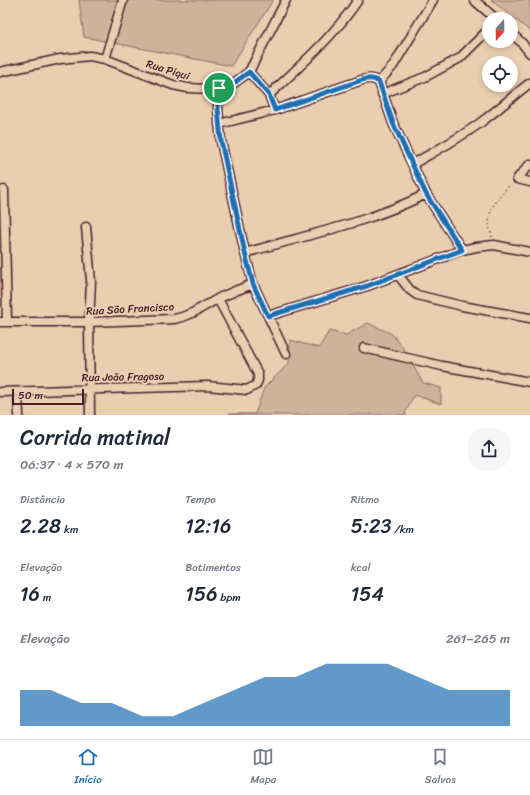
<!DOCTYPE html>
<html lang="pt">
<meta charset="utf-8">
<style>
body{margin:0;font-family:Sriracha,sans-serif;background:#f6f6f7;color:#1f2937;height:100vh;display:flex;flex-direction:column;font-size:15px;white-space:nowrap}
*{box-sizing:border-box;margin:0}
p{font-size:13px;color:#747a83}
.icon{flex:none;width:22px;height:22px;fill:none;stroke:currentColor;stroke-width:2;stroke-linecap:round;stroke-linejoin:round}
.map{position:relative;height:415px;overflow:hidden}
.details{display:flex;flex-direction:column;background:#fff;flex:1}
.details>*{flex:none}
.needle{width:26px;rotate:200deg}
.controls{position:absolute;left:482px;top:12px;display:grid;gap:8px}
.controls a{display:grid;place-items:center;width:36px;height:36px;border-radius:50%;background:#fff;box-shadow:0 2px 6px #0003;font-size:20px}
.scale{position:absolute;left:12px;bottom:10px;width:72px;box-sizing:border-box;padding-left:4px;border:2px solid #4a1f2b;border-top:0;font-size:11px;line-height:14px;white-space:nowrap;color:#4a1f2b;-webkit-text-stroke:3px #e9ceb0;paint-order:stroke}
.pin{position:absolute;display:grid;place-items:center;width:34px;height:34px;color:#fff;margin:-17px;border:2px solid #fff;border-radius:50%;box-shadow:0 1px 4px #0007}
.round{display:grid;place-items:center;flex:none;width:42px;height:42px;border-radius:16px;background:#f6f6f7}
.headline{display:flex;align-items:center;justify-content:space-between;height:68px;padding:0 20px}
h1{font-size:22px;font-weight:600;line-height:30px}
.figures{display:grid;grid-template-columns:repeat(3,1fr);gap:6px;height:68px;padding:4px 20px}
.figures div{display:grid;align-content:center}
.figures b{font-size:20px;font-weight:600}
.figures small{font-size:11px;font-weight:400}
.figures p{font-size:11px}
.chart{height:112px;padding:8px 20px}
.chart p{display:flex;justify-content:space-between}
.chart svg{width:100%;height:72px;margin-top:4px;fill:#1f6fb2;opacity:.7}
.tabs{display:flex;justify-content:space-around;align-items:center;height:56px;border-top:1px solid #e0e1e3;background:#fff;font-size:11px;color:#747a83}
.tabs a{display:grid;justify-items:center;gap:2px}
.tabs .active{color:#1f6fb2}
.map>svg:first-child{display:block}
.green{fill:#cfb29a;stroke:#8c6862}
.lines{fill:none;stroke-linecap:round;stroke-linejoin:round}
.street-casing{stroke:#4a1f2b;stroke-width:11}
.path{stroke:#4a1f2b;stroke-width:1.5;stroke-dasharray:1 3;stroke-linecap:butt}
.street{stroke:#e9ceb0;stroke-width:8}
.route-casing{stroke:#fff;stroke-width:8}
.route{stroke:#1f6fb2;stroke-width:5}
.labels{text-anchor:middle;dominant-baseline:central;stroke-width:4;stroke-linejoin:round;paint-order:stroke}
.street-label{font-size:11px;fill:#4a1f2b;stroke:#e9ceb0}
</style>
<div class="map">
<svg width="530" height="415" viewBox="0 0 530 415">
<rect width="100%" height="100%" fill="#e9ceb0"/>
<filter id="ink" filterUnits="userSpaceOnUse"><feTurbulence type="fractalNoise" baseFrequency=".025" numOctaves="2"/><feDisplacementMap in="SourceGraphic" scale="8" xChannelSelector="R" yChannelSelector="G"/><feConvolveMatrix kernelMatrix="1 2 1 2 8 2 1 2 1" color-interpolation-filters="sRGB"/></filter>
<g filter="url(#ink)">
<path class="green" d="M79,0H273L231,66L84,37Z
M491,0H530V31Z
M368,323L392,334L403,348L423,383L441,388V404L414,395L405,413L407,415H229V414H255L264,388L289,363L290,340L319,348L329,331L346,335Z"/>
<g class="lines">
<g class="street-casing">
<path id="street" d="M474,0L496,19
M511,33L521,42L530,53
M105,59L123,0
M0,72L60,59L90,56L105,59L173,85L188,88L209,89L219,88L234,83L249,72L286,0
M249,72L269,95L275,110
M379,82L393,66L433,0
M219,88L218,109L221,141L245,253L253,284L286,354
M382,94L425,77L460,58L489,29
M269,95C300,66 334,36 358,0
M219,124L275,110L362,80C369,78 373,78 379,82L393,123L426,194L462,250
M413,164C437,150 462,137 484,120C500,108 514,95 530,83
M530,164L517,179L530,182
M4,190L7,322
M86,227L91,281L89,322L90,415
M245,253C306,235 369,223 426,194
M398,275L410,290L417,295L462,306L530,318
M268,316L367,286L462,250L476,247L494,245L530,252
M0,322H89L174,319C191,316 204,306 219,298C230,293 242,288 253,284
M364,348L442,366L530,382
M0,392L208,386L247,390L256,385L258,380V374L218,299
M18,392L19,415"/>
</g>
<path class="path" d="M492,237C484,213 494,202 510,185"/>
<use href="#street" class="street"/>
</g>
</g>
<g class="lines" filter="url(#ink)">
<g class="route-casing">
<path id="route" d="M249,72L269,95L275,110L362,80C369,78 373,78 379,82L393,123L426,194L462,250L367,286L268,316L253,284L245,253L221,141L218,109L219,88L234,83Z"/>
</g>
<use href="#route" class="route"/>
</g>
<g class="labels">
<g class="street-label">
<text transform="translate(168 70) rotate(17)">Rua Piqui</text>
<text transform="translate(130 309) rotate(-3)">Rua São Francisco</text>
<text transform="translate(123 377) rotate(-1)">Rua João Fragoso</text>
</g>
</g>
</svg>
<div class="controls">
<a><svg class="needle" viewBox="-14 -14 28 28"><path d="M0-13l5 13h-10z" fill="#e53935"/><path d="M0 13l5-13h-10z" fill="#747a83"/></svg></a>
<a><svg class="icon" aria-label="locate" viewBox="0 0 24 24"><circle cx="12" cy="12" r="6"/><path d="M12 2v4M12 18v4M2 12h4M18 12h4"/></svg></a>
</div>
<div class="scale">50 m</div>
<div class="pin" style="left:219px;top:88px;background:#1e9e55"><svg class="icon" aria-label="arrive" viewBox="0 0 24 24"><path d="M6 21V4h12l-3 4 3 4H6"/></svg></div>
</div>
<section class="details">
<div class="headline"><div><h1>Corrida matinal</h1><p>06:37 · 4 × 570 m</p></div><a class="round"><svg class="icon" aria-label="share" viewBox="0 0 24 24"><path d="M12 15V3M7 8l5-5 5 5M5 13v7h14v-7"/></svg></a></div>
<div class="figures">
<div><p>Distância</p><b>2.28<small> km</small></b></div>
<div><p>Tempo</p><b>12:16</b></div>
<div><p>Ritmo</p><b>5:23<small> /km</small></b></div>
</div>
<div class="figures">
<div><p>Elevação</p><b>16<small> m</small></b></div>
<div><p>Batimentos</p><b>156<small> bpm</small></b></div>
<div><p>kcal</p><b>154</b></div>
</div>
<div class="chart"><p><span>Elevação</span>261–265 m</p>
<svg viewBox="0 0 160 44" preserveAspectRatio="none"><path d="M0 44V22L10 22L20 30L30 30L40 38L50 38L60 30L70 22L80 14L90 14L100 6L110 6L120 6L130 14L140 22L150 22L160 22V44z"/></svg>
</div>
</section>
<nav class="tabs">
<a class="active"><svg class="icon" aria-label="home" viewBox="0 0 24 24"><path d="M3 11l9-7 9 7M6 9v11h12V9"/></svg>Início</a>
<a><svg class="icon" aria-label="map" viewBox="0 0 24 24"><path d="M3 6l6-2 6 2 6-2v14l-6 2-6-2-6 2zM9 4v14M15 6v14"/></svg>Mapa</a>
<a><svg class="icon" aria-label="saved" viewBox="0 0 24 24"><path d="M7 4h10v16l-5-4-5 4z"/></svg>Salvos</a>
</nav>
